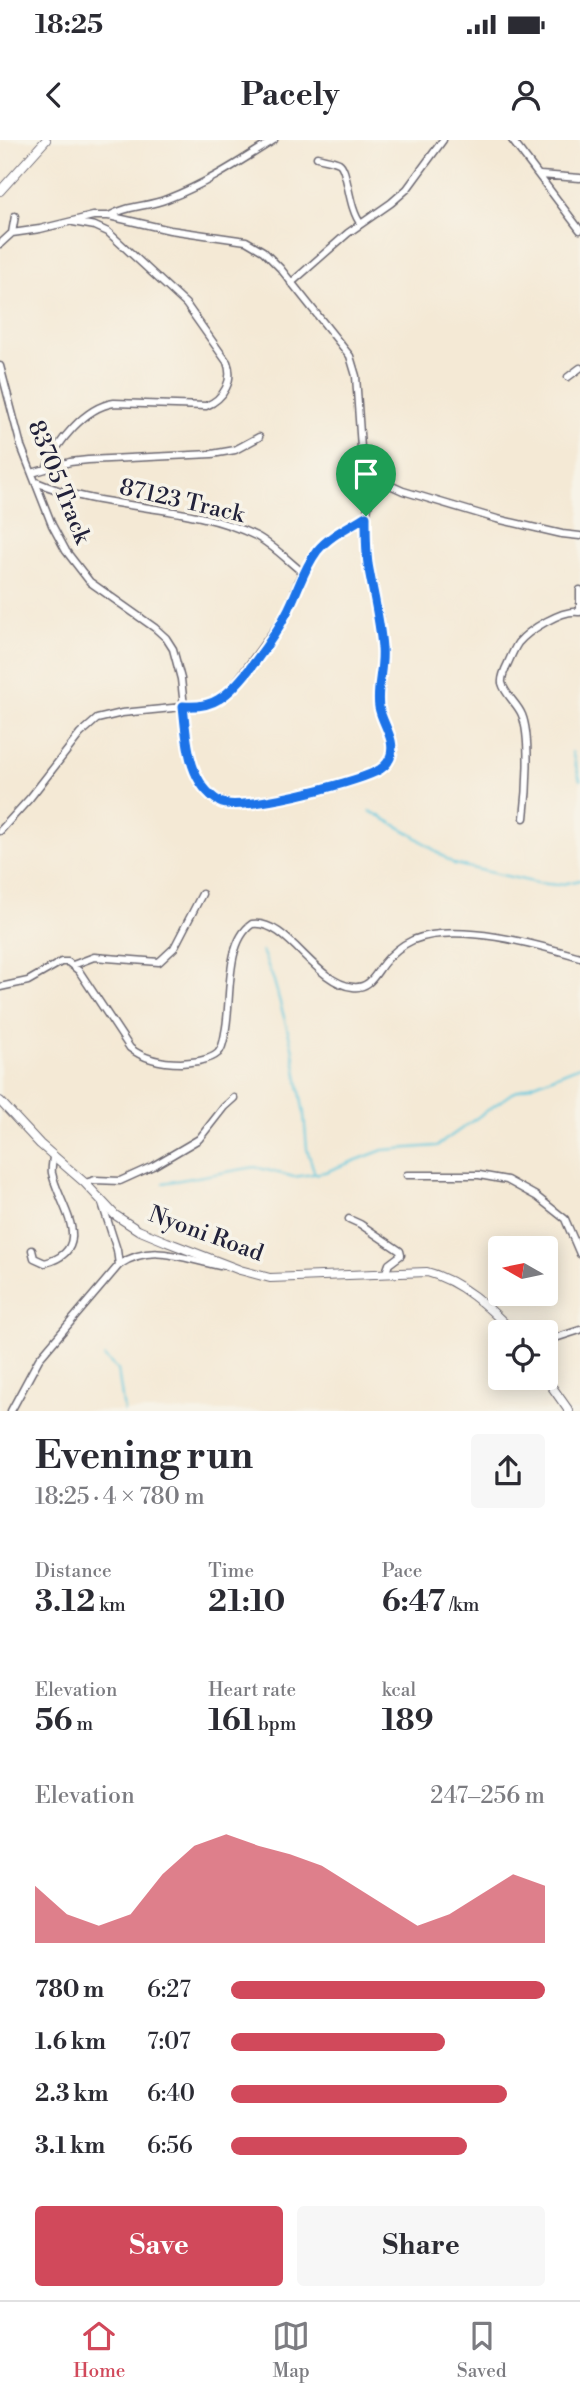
<!DOCTYPE html>
<meta charset="utf-8">
<style>
body{margin:0;font-family:"Libre Bodoni",serif;background:#f7f7f7;color:#2b2b33;height:100vh;display:flex;flex-direction:column;font-size:26px;white-space:nowrap}
*{box-sizing:border-box;margin:0}
p{font-size:23px;color:#7c7c81}
.icon{flex:none;width:38px;height:38px;fill:none;stroke:currentColor;stroke-width:2;stroke-linecap:round;stroke-linejoin:round}
.map{position:relative;height:1271px;overflow:hidden}
.details{display:flex;flex-direction:column;background:#fff;flex:1}
.details>*{flex:none}
.needle{width:46px;rotate:279deg}
.tools{position:absolute;left:488px;top:1096px;display:grid;gap:14px}
.tools a{display:grid;place-items:center;width:70px;height:70px;border-radius:7px;background:#fff;box-shadow:0 4px 18px #0003;font-size:35px}
.pin{position:absolute;display:grid;place-items:center;width:60px;height:60px;color:#fff;margin:-72px -30px;border-radius:50% 50% 50% 0;rotate:-45deg;box-shadow:0 0 7px #0007}
.pin .icon{rotate:45deg}
.round{display:grid;place-items:center;flex:none;width:74px;height:74px;border-radius:7px;background:#f7f7f7}
.summary{display:flex;align-items:center;justify-content:space-between;height:119px;padding:0 35px}
h1{font-size:38px;font-weight:700;line-height:52px}
.metrics{display:grid;grid-template-columns:repeat(3,1fr);gap:10px;height:119px;padding:7px 35px}
.metrics div{display:grid;align-content:center}
.metrics b{font-size:30px;font-weight:700}
.metrics small{font-size:19px;font-weight:400}
.metrics p{font-size:19px}
.chart{height:196px;padding:14px 35px}
.chart p{display:flex;justify-content:space-between}
.chart svg{width:100%;height:126px;margin-top:7px;fill:#d1495b;opacity:.7}
.button{display:flex;gap:14px;margin-top:auto;padding:14px 35px}
.button a{flex:1;height:80px;border-radius:7px;background:#d1495b;color:#fff;font-size:28px;font-weight:700;line-height:80px;text-align:center}
.button a+a{background:#f7f7f7;color:#2b2b33}
ul{padding:0 35px;list-style:none;font-size:23px}
li{display:grid;grid-template-columns:112px 84px 1fr;align-items:center;height:52px}
li i{height:18px;border-radius:9px;background:#d1495b}
.status{display:flex;justify-content:space-between;align-items:center;height:49px;padding:0 35px;background:#fff;direction:ltr}
.status svg{height:19px;fill:currentColor}
header{display:flex;justify-content:space-between;align-items:center;height:91px;padding:0 35px;background:#fff;font-size:32px;font-weight:700}
.menu{display:flex;justify-content:space-around;align-items:center;height:98px;border-top:2px solid #e1e1e2;background:#fff;font-size:19px;color:#7c7c81}
.menu a{display:grid;justify-items:center;gap:4px}
.menu .on{color:#d1495b}
.map>svg:first-child{display:block}
.lines{fill:none;stroke-linecap:round;stroke-linejoin:round}
.stream{stroke:#61c7de;stroke-width:2}
.street-casing{stroke:#6c6871;stroke-width:9}
.secondary-casing{stroke:#6c6871;stroke-width:10}
.street{stroke:#fff;stroke-width:6}
.secondary{stroke:#fff;stroke-width:8}
.route-casing{stroke:#fff;stroke-width:14}
.route{stroke:#1a73e8;stroke-width:9}
.labels{text-anchor:middle;dominant-baseline:central;stroke-width:7;stroke-linejoin:round;paint-order:stroke}
.street-label{font-size:23px;fill:#22223b;stroke:#f7f3e8}
</style>
<div class="status"><b>18:25</b><svg viewBox="0 0 49 12"><path d="M0 12V9h3v3zM5 12V6h3v6zM10 12V3h3v9zM15 12V0h3v12zM26 1h20v11H26zM47 4h2v5h-2z"/></svg></div>
<header><svg class="icon" aria-label="back" viewBox="0 0 24 24"><path d="M15 5l-7 7 7 7"/></svg>Pacely<svg class="icon" aria-label="person" viewBox="0 0 24 24"><circle cx="12" cy="8" r="4"/><path d="M4 21q1-7 8-7t8 7"/></svg></header>
<div class="map">
<svg width="580" height="1271" viewBox="0 0 580 1271">
<rect width="100%" height="100%" fill="#f7f3e8"/>
<filter id="ink" filterUnits="userSpaceOnUse"><feTurbulence type="fractalNoise" baseFrequency=".0143" numOctaves="2"/><feDisplacementMap in="SourceGraphic" scale="14" xChannelSelector="R" yChannelSelector="G"/><feConvolveMatrix kernelMatrix="1 2 1 2 8 2 1 2 1" color-interpolation-filters="sRGB"/></filter>
<filter id="wash" filterUnits="userSpaceOnUse"><feTurbulence type="fractalNoise" baseFrequency=".00686" numOctaves="4" result="noise"/><feDisplacementMap in="SourceGraphic" scale="28" xChannelSelector="R" yChannelSelector="G"/><feGaussianBlur stdDeviation="1.57" result="paint"/><feColorMatrix in="noise" values="0 0 0 0 0 0 0 0 0 0 0 0 0 0 0 0 0 1.4 0 .05"/><feComposite in="paint" operator="in"/></filter>
<g filter="url(#wash)">
<rect width="100%" height="100%" fill="#f4e9d5"/>
<g class="lines">
<path class="stream" d="M572,612L580,640
M370,671L410,693L454,724L537,743L558,745L580,740
M262,811L274,841L292,906L304,974L307,1009L315,1034
M163,1043L255,1027L294,1037L325,1032L383,1010L437,1006L512,953L580,926
M104,1217L118,1230L124,1271"/>
</g>
</g>
<g filter="url(#ink)">
<g class="lines">
<g class="street-casing">
<path id="street" d="M512,0L580,90
M317,17C324,19 333,20 339,23C348,28 348,69 361,84
M540,35L580,38
M109,76C128,65 148,67 167,59C206,44 239,22 274,0
M12,93L40,89L93,76H109L170,90L246,101L263,111L280,128L350,216L356,236L361,308L367,323L379,340L403,351L497,379L562,394L580,396
M0,104L12,93L15,76
M291,143L348,93L391,63L407,49L443,0
M0,226L21,306L52,385L66,411L90,442L155,488L166,498L173,509L181,539L190,621C198,642 216,668 241,665C273,658 363,647 384,626C403,608 382,585 379,566C377,548 384,530 383,512C381,496 380,480 377,464C369,424 355,377 379,340
M568,237L580,228
M46,329C56,303 85,267 114,263L206,266C224,259 234,240 227,222L186,164L108,92L95,86L73,82
M32,333L70,322L88,320L212,314L235,310L259,297
M302,432L327,400L366,376
M580,450V472
M524,678C527,654 531,597 522,575C518,564 505,555 502,543C501,537 505,529 508,523C511,516 514,509 518,503C529,490 562,469 579,472
M0,691L30,658L80,594L97,579L122,573L203,565L221,558L230,551L286,474L302,432C287,420 273,405 256,396C187,362 106,372 36,342
M73,825L94,817L159,822L174,808L202,754
M0,847L28,841L61,822H68L79,831L130,908C145,920 162,923 181,923C192,922 209,921 218,913C223,908 224,899 225,893C232,862 224,803 252,784C288,779 314,843 353,847C370,849 375,834 384,823C392,813 402,805 413,800C457,782 535,804 580,817
M407,1035H479L507,1040L536,1056L565,1079L580,1114
M85,1043L95,1040L120,1041L153,1026L199,999L224,967L234,958
M102,1063L117,1110L119,1125
M349,1079L360,1084L400,1111L401,1115L389,1124L386,1132
M32,1110L34,1118L45,1123C98,1109 58,1064 52,1033C51,1027 53,1021 53,1016
M546,1201L580,1190
M11,1271L39,1219L119,1125C152,1102 184,1119 220,1126"/>
</g>
<g class="secondary-casing">
<path id="secondary" d="M0,51L46,0
M0,961L40,1004L85,1043L115,1075L138,1090L167,1102L240,1130L270,1138L427,1132C461,1141 489,1167 513,1192
M545,1237L569,1271"/>
</g>
<use href="#street" class="street"/>
<use href="#secondary" class="secondary"/>
</g>
</g>
<g class="lines" filter="url(#ink)">
<g class="route-casing">
<path id="route" d="M366,376C366,392 366,409 368,424C373,453 380,480 382,508C384,528 376,548 379,567C382,584 397,600 390,618C387,625 382,629 375,632C353,643 239,673 220,662C187,642 187,600 183,566C195,567 208,566 219,559C240,547 275,496 286,474C298,452 302,431 317,411C330,395 349,387 366,376Z"/>
</g>
<use href="#route" class="route"/>
</g>
<g class="labels">
<g class="street-label">
<text transform="translate(59 342) rotate(68)">83705 Track</text>
<text transform="translate(182 361) rotate(13)">87123 Track</text>
<text transform="translate(206 1094) rotate(20)">Nyoni Road</text>
</g>
</g>
</svg>
<div class="tools">
<a><svg class="needle" viewBox="-14 -14 28 28"><path d="M0-13l5 13h-10z" fill="#e53935"/><path d="M0 13l5-13h-10z" fill="#7c7c81"/></svg></a>
<a><svg class="icon" aria-label="locate" viewBox="0 0 24 24"><circle cx="12" cy="12" r="6"/><path d="M12 2v4M12 18v4M2 12h4M18 12h4"/></svg></a>
</div>
<div class="pin" style="left:366px;top:376px;background:#1e9e55"><svg class="icon" aria-label="arrive" viewBox="0 0 24 24"><path d="M6 21V4h12l-3 4 3 4H6"/></svg></div>
</div>
<section class="details">
<div class="summary"><div><h1>Evening run</h1><p>18:25 · 4 × 780 m</p></div><a class="round"><svg class="icon" aria-label="share" viewBox="0 0 24 24"><path d="M12 15V3M7 8l5-5 5 5M5 13v7h14v-7"/></svg></a></div>
<div class="metrics">
<div><p>Distance</p><b>3.12<small> km</small></b></div>
<div><p>Time</p><b>21:10</b></div>
<div><p>Pace</p><b>6:47<small> /km</small></b></div>
</div>
<div class="metrics">
<div><p>Elevation</p><b>56<small> m</small></b></div>
<div><p>Heart rate</p><b>161<small> bpm</small></b></div>
<div><p>kcal</p><b>189</b></div>
</div>
<div class="chart"><p><span>Elevation</span>247–256 m</p>
<svg viewBox="0 0 160 44" preserveAspectRatio="none"><path d="M0 44V24L10 34L20 38L30 34L40 20L50 10L60 6L70 10L80 13L90 17L100 24L110 31L120 38L130 34L140 27L150 20L160 24V44z"/></svg>
</div>
<ul>
<li><b>780 m</b>6:27<i style="width:100%"></i></li>
<li><b>1.6 km</b>7:07<i style="width:68%"></i></li>
<li><b>2.3 km</b>6:40<i style="width:88%"></i></li>
<li><b>3.1 km</b>6:56<i style="width:75%"></i></li>
</ul>
<div class="button"><a>Save</a><a>Share</a></div>
</section>
<nav class="menu">
<a class="on"><svg class="icon" aria-label="home" viewBox="0 0 24 24"><path d="M3 11l9-7 9 7M6 9v11h12V9"/></svg>Home</a>
<a><svg class="icon" aria-label="map" viewBox="0 0 24 24"><path d="M3 6l6-2 6 2 6-2v14l-6 2-6-2-6 2zM9 4v14M15 6v14"/></svg>Map</a>
<a><svg class="icon" aria-label="saved" viewBox="0 0 24 24"><path d="M7 4h10v16l-5-4-5 4z"/></svg>Saved</a>
</nav>
